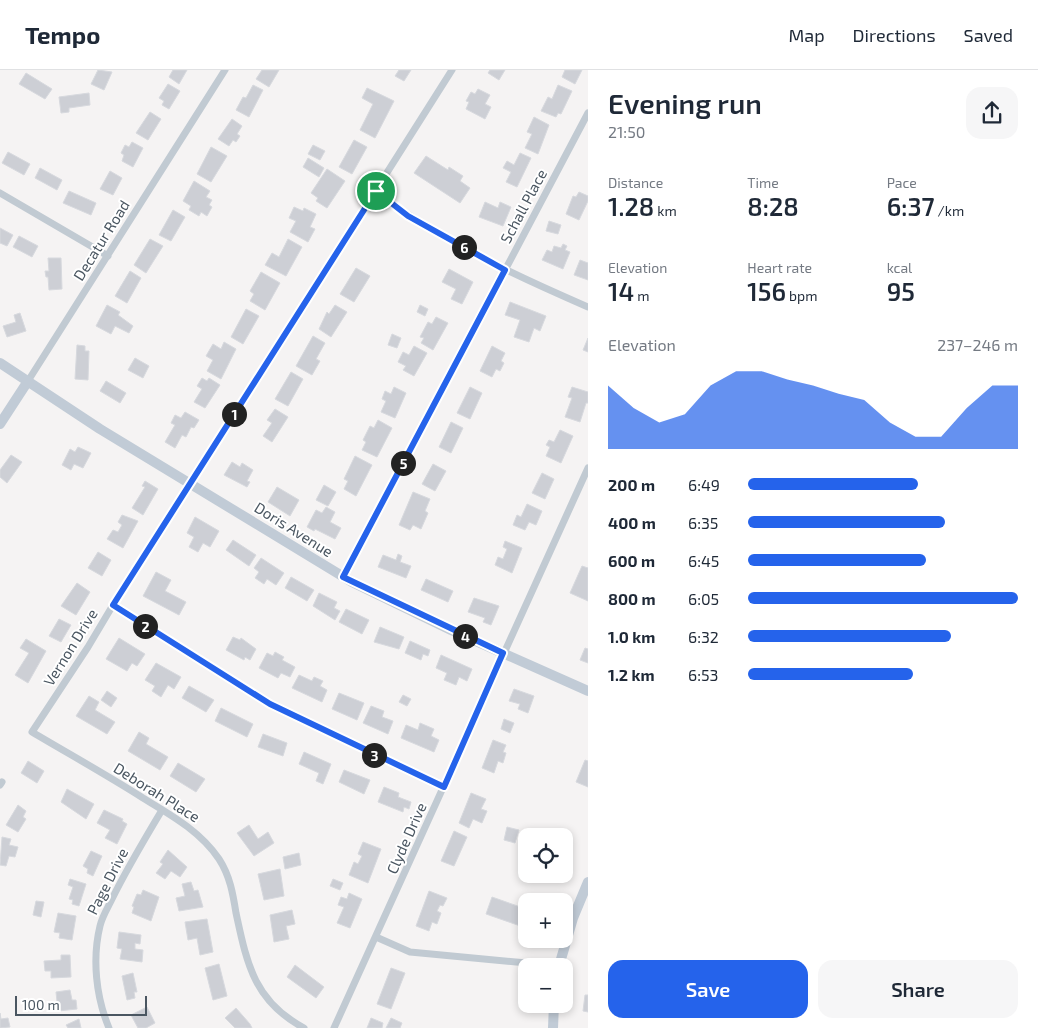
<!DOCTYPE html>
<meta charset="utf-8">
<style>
body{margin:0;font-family:"Exo 2",sans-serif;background:#f6f6f7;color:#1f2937;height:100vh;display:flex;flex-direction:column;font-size:19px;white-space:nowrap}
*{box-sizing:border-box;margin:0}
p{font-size:16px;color:#747a83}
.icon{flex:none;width:28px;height:28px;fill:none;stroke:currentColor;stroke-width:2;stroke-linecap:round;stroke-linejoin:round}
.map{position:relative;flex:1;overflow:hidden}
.details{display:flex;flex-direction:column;background:#fff;width:450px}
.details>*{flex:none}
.buttons{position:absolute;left:518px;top:758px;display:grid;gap:10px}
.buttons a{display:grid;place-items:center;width:55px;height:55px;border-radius:10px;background:#fff;box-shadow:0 2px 8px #0003;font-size:25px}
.scale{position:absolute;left:15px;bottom:12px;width:132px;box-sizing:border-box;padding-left:5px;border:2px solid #4a5661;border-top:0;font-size:14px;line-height:18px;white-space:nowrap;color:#4a5661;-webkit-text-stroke:4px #fff;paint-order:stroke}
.pin{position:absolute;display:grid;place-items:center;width:42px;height:42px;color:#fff;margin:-21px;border:2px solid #fff;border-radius:50%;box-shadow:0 1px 5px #0007}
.km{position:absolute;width:25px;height:25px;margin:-12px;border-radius:50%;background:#222;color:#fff;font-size:14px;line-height:25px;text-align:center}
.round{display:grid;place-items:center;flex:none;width:52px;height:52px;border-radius:15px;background:#f6f6f7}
.headline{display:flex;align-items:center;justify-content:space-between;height:85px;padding:0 20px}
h1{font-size:28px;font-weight:600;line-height:38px}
.figures{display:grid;grid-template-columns:repeat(3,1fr);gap:8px;height:85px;padding:5px 20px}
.figures div{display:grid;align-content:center}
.figures b{font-size:25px;font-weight:600}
.figures small{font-size:14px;font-weight:400}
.figures p{font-size:14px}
.chart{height:140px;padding:10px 20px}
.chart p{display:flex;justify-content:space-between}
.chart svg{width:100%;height:90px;margin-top:5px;fill:#2563eb;opacity:.7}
.action{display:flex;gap:10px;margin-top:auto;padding:10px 20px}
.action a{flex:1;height:58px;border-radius:15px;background:#2563eb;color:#fff;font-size:20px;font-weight:600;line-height:58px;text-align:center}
.action a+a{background:#f6f6f7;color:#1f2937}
ul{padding:0 20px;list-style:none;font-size:16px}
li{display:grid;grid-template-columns:80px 60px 1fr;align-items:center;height:38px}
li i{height:12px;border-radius:6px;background:#2563eb}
header{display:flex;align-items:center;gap:30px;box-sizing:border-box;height:70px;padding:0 25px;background:#fff;border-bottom:1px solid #e0e1e3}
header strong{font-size:24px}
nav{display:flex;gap:28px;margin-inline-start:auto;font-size:18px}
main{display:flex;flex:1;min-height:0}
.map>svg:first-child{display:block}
.building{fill:#cdcfd5;stroke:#d7d9de}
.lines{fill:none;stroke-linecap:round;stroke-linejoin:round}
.street{stroke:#c1cad2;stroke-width:7}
.secondary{stroke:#c1cbd6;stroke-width:10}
.route-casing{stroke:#fff;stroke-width:10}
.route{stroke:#2563eb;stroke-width:6}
.labels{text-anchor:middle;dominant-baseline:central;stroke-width:4;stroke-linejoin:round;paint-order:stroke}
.street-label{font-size:15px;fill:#4a5661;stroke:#fff}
</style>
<header>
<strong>Tempo</strong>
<nav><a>Map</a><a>Directions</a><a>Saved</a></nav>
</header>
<main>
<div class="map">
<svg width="588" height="958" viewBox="0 0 588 958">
<rect width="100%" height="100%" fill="#f5f3f3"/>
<path class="building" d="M98,0L112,2L104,20L91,14Z
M173,0H187L179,14L169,7Z
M262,0H279L269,17L256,9Z
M399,0H411L404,11L395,6Z
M490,0H505L499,10L488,3Z
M565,0H582L575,14L562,7Z
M26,3L52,19L45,29L19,14Z
M168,14L180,21L169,39L162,35L164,31L159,28Z
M253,15L263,20L249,47L236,40L243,27L246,28Z
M558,15L572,21L561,44L558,43L556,47L541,41L548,27L552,29Z
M367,18L394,31L375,68L360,60L373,34L362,28Z
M478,19L490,25L485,34L491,37L485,49L466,39L469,32L466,31L471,22L475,24Z
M89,23L90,35L69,38V42L61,43L59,27Z
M150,42L161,49L148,70L136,63Z
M534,47L549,55L538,84L525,78L532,64L527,62Z
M232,49L242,56L237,64L240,66L236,72L233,70L229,76L218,69Z
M354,70L367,77L352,104L339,97Z
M132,72L143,78L133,97L122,91L124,85L121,83L125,75L129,77Z
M313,75L325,81L320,90L308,84Z
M211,77L227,86L211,112L197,104Z
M8,82L30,94L24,105L2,93Z
M520,83L531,88L517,117L506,112L511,102L503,98L507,91L514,95Z
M426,86L448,100L449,97L463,106L460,111L470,118L460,133L414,103Z
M308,88L324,98L319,107L303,97Z
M40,98L62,110L57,120L35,108Z
M327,99L345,111L327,138L316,131L318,128L311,123Z
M110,101L122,108L113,125L100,119Z
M194,111L210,121L206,127L212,130L209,135L212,137L207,146L201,142L199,146L189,140L191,136L183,131Z
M69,121L96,133L91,145L63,133Z
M579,122L588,126V131L579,150L566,144L573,126L576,127Z
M485,132L498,138L500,132L511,137L503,156L479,147Z
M294,137L303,141L304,138L316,144L310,157L315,159L308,172L290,162L296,151L289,148Z
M173,140L185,147L171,171L159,165Z
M549,151L561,155L558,164L546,161Z
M0,158L13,165L7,176L0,173Z
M19,166L38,176L32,187L13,177Z
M150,169L163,176L146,203L134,195Z
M288,169L302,177L286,206L265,195L272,183L279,187Z
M563,174L567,176L565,180L570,182L563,199L542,190L547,180L552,182L554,176L561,178Z
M48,188H61L62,219L49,220L48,207H46L45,201H49Z
M580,190L588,193V210L574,205Z
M356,198L370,206L354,232L340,224Z
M449,199L473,212L462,234L451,229L456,219L442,212Z
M130,201L141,208L127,233L115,226Z
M261,202L280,213L265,240L250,231L254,224L250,221Z
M510,232L546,246L540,261L534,258L529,272L514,267L520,250L505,245Z
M107,235L120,242L118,245L133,256L129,263L115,256L111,264L96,256Z
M335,235L347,242L331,267L319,259L327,242L329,244Z
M420,235L428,239L425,246L417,242Z
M246,239L259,246L243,274L231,267Z
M20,243L26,261L7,267L3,256L16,252L14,245Z
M436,247L448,253L433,280L421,273L424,268L420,267L428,252L432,254Z
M392,264L401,268L397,278L388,275Z
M313,266L325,273L316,289L320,291L312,305L296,296Z
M588,268V282L583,280Z
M224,272L236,279L221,309L207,301L213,290L206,286L213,274L221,279Z
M77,275L85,276V281H89L88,310L75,309Z
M414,276L427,283L414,306L403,300L406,296L398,292L403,282L409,285Z
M492,276L505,283L501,291L504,293L500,301L496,299L492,307L480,301Z
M135,288L149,296L143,308L128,300Z
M291,302L303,309L288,336L275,329Z
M202,308L207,311L209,308L220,315L205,338L194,332L202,319L197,316Z
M106,311L126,323L120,333L100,321Z
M394,317L406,323L395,348L381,342L386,331L382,329L385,321L391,324Z
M470,317L482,323L470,349L457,343Z
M572,317L588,322V333H586L580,352L565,347L572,328L568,327Z
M275,339L288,347L272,372L263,366L272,353L267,350Z
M185,342L199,350L194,358L191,357L186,367L182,365L175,378L165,372L175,355L171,353L175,345L181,348Z
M378,350L392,358L377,387L362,380L366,372L363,370L370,356L374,358Z
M451,352L463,358L451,383L439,377Z
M560,360L573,366L561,393L546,386L550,377L546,375L549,370L554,372Z
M78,377L91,383L83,398L74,394L71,400L62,395L70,379L75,382Z
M11,385L22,392L7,413L0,407V400Z
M355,386L372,395L356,426L344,419L348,411L344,409Z
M232,392L240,397L242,393L253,400L247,411L250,412L247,417L224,405Z
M433,394L446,401L435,421L422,414Z
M542,403L554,409L545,429L532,423Z
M145,411L158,419L143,445L132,438L145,417L142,416Z
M324,415L336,422L328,436L316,430Z
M277,417L299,430L290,446L268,432Z
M413,422L430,429L425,441L428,443L421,459L413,455L410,460L399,455Z
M527,434L542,441L536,455L529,452L525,460L513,455L517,445L521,447Z
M326,437L335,442L330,452L341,458L335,469L315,459L314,461L307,457L316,440L322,443Z
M122,445L138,451L123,478L107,469L113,460L118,462L122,455L118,452Z
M195,447L219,461L210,477L203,473L198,482L189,477L194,467L187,463Z
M233,470L256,485L249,496L226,480Z
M505,471L522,478L512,503L495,495L498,487L503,489L507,479L503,477Z
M98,482L111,490L102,506L88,498Z
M398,484L402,486L400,492L411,496L406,508L378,497L383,485L396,490Z
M261,488L284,503L276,515L267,509L264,514L255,508L259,502L254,498Z
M582,496L588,498V531L570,523Z
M156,502L171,510L165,521L186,532L179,545L143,526Z
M291,507L314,520L307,531L285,518Z
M426,509L453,521L448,532L421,520Z
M77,513L90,522L76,545L61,536Z
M319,523L337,532L334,538L340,541L335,550L313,536Z
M474,528L499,536L491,555L483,552L485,548L468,542Z
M346,539L369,550L362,564L339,552Z
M59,549L71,555L61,572L49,566Z
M380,557L404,567L399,579L374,572Z
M233,567L240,570L241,568L256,579L250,590L245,587L244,590L226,580Z
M119,568L145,584L137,596L132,593L127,601L106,589Z
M26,569L46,581L28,613L15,605L29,583L20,578Z
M410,571L430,580L428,586L423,584L421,590L405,583Z
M585,578L588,579V593L580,590Z
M275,582L284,587L282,590L295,597L290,607L281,603L278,608L259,598L267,583L273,586Z
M441,585L472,599L467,611L459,607L456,615L444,610L447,603L436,598Z
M156,593L181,607L174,619L168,615L161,627L152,621L155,616L145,610Z
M299,605L312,611L314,607L323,611L320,616L327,620L322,632L292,618Z
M189,616L214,630L206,642L182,628Z
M514,619L534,626L528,643L518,639L520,634L509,631Z
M107,621L117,628L111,637L101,630Z
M339,623L364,633L357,650L332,639Z
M403,625L411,629L407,636L399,632Z
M89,626L99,632L95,640L115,652L107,664L76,646Z
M371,636L384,641L382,647L393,651L388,664L363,653Z
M221,638L253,654L247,667L215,651Z
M504,649L514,653L510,663L501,659Z
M420,653L434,659L431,666L439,670L434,682L401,668L406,655L418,660Z
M139,662L149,668L146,674L168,687L160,700L128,681Z
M263,664L287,673L283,686L258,677Z
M493,670L506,675L503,682L506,683L503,693L498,691L494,703L482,698Z
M304,682L331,694L323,714L316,711L319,703L299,694Z
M585,690L588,691V717L576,712Z
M28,691L44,701L37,713L21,703Z
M178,693L205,709L196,722L170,706Z
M344,700L370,710L364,724L339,712Z
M384,717L399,723L398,727L411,732L409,739L404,737L403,742L378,732Z
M67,719L94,734L86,749L61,732Z
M471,723L486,729L481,739L487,741L482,753L473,749L469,758L459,753Z
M18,735L26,741L23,747L26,749L18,762L6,755Z
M104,740L123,749L122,751L127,754L117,774L105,768L110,760L97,753Z
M249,755L258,769L268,762L274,773L254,786L237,763Z
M507,757L519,760L515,773L504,770Z
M454,761L467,767L454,796L441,791Z
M2,767L11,769L9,775L18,777L15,787L9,786L6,796L0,795Z
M363,772L381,779L368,813L349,805L354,792L358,794L362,786L358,784Z
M168,780L187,797L180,807L171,801L165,809L156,803L163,794L160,792Z
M91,781L102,786L93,806L87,803L88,799L83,796Z
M299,783L301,795L285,799L283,787Z
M280,799L284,826L264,830L258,804Z
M70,809L86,814L79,836L72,834L73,830L69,829L73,817L68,815Z
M333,809L343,813L340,820L330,816Z
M191,812L194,821L198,820L203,837L179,841L176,828L185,826L182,814Z
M143,820L159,827L151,851L132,843L134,837L132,836L137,824L141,825Z
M429,821L447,828L443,836L440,835L437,841L441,843L437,854L432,852L429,861L416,856Z
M349,823L362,829L350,858L337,853L344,837L338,835L341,827L347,829Z
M492,827L526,839V858L486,844Z
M36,831L44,832L41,847L33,845Z
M292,840L295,854L286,856L289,869L274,872L270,845Z
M58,843L76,846L72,870L59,868L60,863L54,862Z
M207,849L213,882L200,885L197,868L188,870L185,852Z
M119,862L141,865L140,874L135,873V879L143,880L142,892L120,889L122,879L117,878Z
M61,885H70L71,907L51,908V901H45L44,891L61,890Z
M219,894L227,926L213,930L205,898Z
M295,895L324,917L316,928L287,907Z
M391,898L405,903L391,939L377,934Z
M133,903L137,922H134L135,928L127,930L122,906Z
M70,920L72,930H76L77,939L58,941L56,922Z
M585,925H588V942L583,941Z
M147,937L155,953L146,958H138L131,945Z
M236,938L250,954L252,958H235L225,948Z
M0,943L1,949L8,948L10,957L0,958Z
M371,948L383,953L382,958H367Z
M391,948L402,953L400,958H386Z
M79,949L81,958H68L66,955Z"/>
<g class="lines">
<path class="street" d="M376,121C440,171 514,205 588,237
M0,123L108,186
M28,311L225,0
M343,507L588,43
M113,535L270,634L444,717
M0,715L2,712
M376,867L410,882L559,896
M109,958C96,927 92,889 100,856C102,847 107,839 111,831C126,800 144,770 162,740
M304,958C254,931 247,894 236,843C233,824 230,806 219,789C200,761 171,745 143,728C107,705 69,684 32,662L88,577L113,535L452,0
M334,958L588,398"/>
<path class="secondary" d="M0,293L100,359L352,512L451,560L588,621
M0,354L28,311
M559,896L573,848L588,812
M553,958L554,934"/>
</g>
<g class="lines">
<g class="route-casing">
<path id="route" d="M376,121L408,146L505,200L343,507L503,583L444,717L270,634L113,535Z"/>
</g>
<use href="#route" class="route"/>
</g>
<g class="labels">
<g class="street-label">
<text transform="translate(523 136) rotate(-62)">Schall Place</text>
<text transform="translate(101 170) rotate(-58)">Decatur Road</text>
<text transform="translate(294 459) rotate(32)">Doris Avenue</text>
<text transform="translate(70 577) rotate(-58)">Vernon Drive</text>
<text transform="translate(157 722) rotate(32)">Deborah Place</text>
<text transform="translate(406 768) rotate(-66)">Clyde Drive</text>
<text transform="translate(107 811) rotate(-63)">Page Drive</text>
</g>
</g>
</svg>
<div class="buttons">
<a><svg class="icon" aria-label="locate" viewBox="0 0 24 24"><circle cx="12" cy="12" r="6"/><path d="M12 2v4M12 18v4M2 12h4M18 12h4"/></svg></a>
<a>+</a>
<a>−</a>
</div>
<div class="scale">100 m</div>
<div class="pin" style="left:376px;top:121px;background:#1e9e55"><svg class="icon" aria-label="arrive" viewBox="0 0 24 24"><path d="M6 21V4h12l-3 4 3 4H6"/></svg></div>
<b class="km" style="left:234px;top:344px">1</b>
<b class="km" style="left:145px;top:556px">2</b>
<b class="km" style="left:374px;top:685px">3</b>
<b class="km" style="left:465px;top:566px">4</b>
<b class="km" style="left:403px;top:393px">5</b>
<b class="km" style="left:464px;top:177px">6</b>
</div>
<section class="details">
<div class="headline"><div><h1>Evening run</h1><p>21:50</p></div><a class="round"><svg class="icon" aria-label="share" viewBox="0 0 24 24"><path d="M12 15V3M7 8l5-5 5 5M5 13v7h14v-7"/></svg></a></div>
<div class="figures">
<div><p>Distance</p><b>1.28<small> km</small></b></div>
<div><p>Time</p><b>8:28</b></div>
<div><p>Pace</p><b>6:37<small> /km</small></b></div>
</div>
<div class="figures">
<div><p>Elevation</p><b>14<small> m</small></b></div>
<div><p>Heart rate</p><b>156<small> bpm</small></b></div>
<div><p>kcal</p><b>95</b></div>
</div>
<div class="chart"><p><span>Elevation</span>237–246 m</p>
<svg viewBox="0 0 160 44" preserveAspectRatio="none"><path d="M0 44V13L10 24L20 31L30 27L40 13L50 6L60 6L70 10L80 13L90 17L100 20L110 31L120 38L130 38L140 24L150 13L160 13V44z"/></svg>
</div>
<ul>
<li><b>200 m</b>6:49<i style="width:63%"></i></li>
<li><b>400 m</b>6:35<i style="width:73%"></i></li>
<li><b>600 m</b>6:45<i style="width:66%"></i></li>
<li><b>800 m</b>6:05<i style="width:100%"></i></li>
<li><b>1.0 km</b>6:32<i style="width:75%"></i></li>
<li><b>1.2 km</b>6:53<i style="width:61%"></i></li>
</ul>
<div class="action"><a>Save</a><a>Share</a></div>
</section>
</main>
